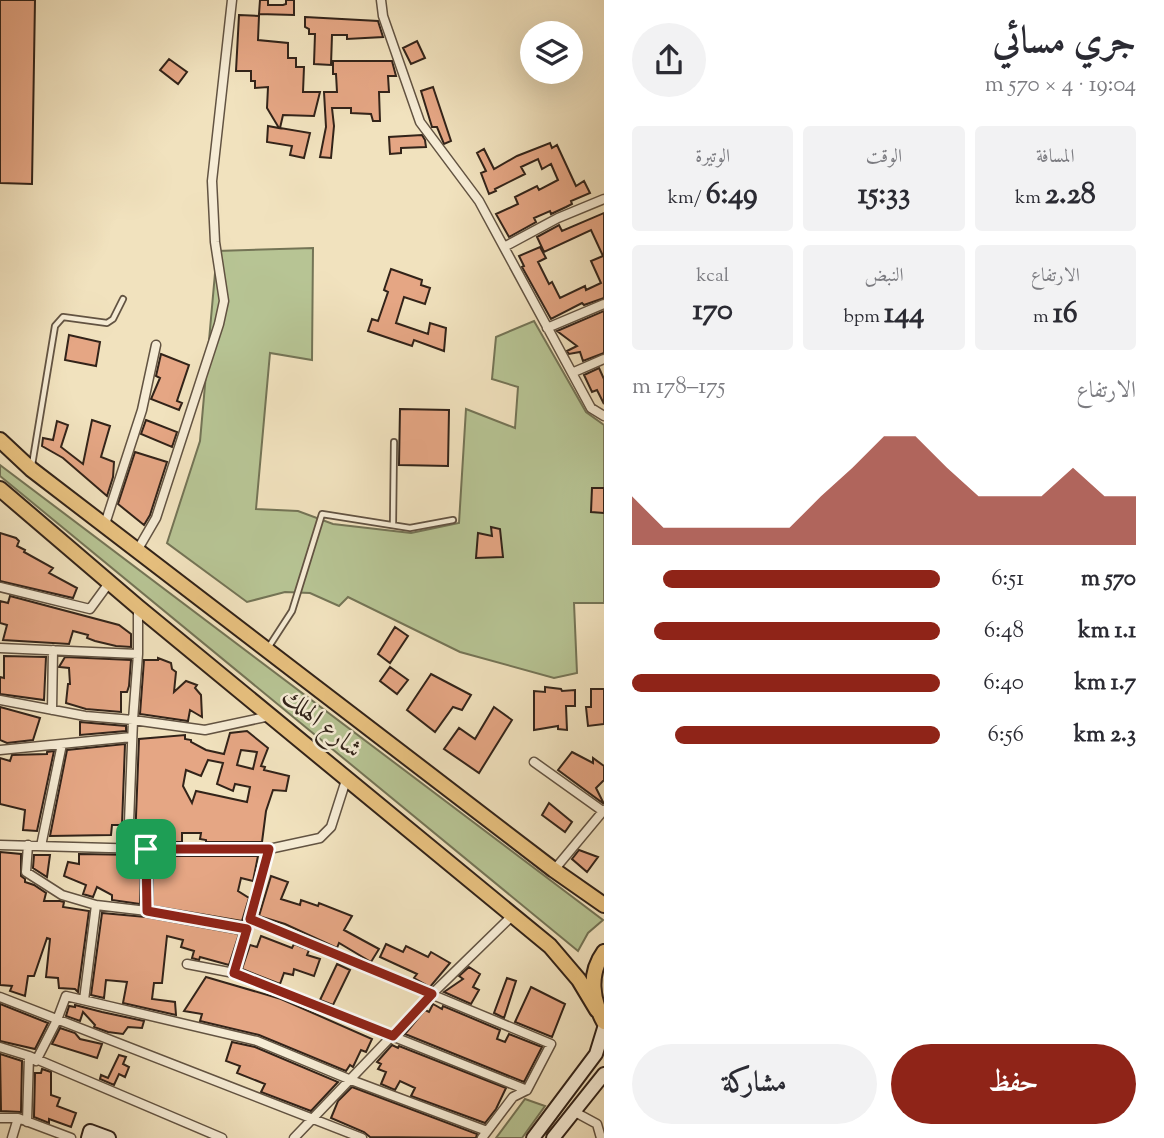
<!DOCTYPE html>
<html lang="ar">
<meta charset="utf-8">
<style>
body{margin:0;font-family:"Sorts Mill Goudy",Amiri,serif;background:#f2f2f3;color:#2b2b33;direction:rtl;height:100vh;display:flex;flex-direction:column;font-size:26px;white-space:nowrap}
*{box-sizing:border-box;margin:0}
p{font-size:23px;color:#7c7c81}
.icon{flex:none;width:38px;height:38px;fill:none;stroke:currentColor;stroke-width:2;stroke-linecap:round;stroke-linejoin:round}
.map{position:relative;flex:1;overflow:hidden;direction:ltr}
.panel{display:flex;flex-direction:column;background:#fff;width:560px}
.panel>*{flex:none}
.fabs{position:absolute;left:520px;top:21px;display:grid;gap:14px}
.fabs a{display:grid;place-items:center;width:63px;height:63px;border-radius:50%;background:#fff;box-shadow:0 7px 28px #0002;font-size:35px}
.pin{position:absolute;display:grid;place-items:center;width:60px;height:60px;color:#fff;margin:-30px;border-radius:14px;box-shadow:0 4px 10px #0006}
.round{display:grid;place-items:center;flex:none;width:74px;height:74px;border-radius:37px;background:#f2f2f3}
.head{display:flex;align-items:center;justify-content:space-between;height:119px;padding:0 28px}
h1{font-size:38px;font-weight:700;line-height:52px}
.figures{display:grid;grid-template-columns:repeat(3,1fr);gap:10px;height:119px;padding:7px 28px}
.figures div{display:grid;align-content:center;border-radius:7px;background:#f2f2f3;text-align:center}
.figures b{font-size:30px;font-weight:700}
.figures small{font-size:19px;font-weight:400}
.figures p{font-size:19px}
.chart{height:196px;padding:14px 28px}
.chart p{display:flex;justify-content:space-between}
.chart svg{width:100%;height:126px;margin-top:7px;fill:#8f2418;opacity:.7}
.primary-button{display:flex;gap:14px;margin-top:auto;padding:14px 28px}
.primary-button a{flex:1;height:80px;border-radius:42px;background:#8f2418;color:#fff;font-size:28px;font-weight:700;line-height:80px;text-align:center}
.primary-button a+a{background:#f2f2f3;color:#2b2b33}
ul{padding:0 28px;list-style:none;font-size:23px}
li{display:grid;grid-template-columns:112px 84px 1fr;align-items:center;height:52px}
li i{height:18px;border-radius:9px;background:#8f2418}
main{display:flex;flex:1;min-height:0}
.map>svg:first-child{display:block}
.green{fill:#b7c494;stroke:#747456;stroke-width:2}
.building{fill:#e5a684;stroke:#322319;stroke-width:2;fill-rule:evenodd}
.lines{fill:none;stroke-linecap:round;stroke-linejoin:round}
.service-casing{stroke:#625342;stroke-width:8}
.minor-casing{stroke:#625342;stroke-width:11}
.secondary-casing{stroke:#322319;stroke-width:16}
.trunk-casing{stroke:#322319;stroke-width:18}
.service{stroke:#f6ecd5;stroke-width:4.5}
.minor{stroke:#f6ecd5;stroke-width:8}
.secondary{stroke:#f6ecd5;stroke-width:12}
.trunk{stroke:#e8c17f;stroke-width:14}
.route-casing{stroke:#fff;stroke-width:14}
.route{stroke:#8f2418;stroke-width:9}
.labels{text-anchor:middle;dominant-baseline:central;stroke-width:5;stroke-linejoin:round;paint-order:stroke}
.street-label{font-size:26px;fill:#322319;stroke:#f6ecd5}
</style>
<main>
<section class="panel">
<div class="head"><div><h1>جري مسائي</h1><p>19:04 · 4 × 570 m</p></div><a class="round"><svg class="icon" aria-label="share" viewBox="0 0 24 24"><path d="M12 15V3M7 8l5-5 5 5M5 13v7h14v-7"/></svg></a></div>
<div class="figures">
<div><p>المسافة</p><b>2.28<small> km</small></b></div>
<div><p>الوقت</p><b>15:33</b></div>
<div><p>الوتيرة</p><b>6:49<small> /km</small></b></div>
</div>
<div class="figures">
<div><p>الارتفاع</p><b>16<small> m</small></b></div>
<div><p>النبض</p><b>144<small> bpm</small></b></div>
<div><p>kcal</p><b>170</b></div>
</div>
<div class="chart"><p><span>الارتفاع</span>175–178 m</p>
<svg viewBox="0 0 160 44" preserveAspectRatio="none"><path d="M0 44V27L10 38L20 38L30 38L40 38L50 38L60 27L70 17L80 6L90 6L100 17L110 27L120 27L130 27L140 17L150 27L160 27V44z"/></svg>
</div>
<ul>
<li><b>570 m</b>6:51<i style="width:90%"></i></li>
<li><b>1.1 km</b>6:48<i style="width:93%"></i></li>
<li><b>1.7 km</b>6:40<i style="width:100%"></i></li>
<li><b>2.3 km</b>6:56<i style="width:86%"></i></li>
</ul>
<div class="primary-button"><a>حفظ</a><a>مشاركة</a></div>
</section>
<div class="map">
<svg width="604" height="1138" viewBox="0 0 604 1138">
<rect width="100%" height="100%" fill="#f1e2be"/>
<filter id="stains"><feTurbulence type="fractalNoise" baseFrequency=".00286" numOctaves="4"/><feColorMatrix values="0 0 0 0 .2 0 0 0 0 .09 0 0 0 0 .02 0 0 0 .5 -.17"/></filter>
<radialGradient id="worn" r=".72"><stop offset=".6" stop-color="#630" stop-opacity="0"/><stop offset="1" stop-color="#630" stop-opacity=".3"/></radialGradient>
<path class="green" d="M313,248L312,360L270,353L256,509L298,511L333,524L411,533L459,523L466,409L515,428L518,387L492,379L496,337L534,321L586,412L604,425V603H574L577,673L554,678L460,652L348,597L339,606L310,593L285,592L247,602L167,543L200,441L217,251Z
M0,465L603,920L588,933L578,951L0,476Z
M525,1099L545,1106L522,1138H496Z"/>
<path class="building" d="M0,0H35L32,184L0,183Z
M260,0H268V5H283L286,4V0H294V15L259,14Z
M239,15L259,16L258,40L288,43V58H296V67H304L303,92H320L314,116L283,115L280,128L310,133L304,158L290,155L292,146L267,142L268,126L279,128L267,108L268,87L255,88V81H251V71H236Z
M305,17L378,21L383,37L347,39V35H332L331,65L314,64L315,34H309V29L305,27Z
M417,41L425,58L411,64L403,48Z
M169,59L187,72L178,84L160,70Z
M333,61H392L396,76H388L389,92H379L380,121H373L371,114L351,113V108H332L334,126L331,158L320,157L326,127L324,92H337L336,74H333Z
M433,87L451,141L444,144L437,127H432L421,91Z
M422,135L425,140L426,147L401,148V153L390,154L389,137Z
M550,143L552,148L557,145L576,186L584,181L590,193L571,201L572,204L566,207L551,214L550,211L534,218L536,222L509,237L496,214L518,204L515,197L537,186L539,190L558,180L551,164L542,169L538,159L521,167L525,174L495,189L496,191L489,194L481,173L486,171L477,153L484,149L494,169L517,156Z
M604,213V298L584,305L582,303L551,319L522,267L524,266L519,256L540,247L546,258L538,262L549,284L552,282L560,298L585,286L586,290L601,283L591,261L603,256L591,230L544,252L537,237L559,225L562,231Z
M391,269L422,280L421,285L430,288L425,304L404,297L396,323L428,334L430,323L446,328L444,351L414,340L412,346L368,331L372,319L378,321L388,292L384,290Z
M604,311V353L583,361L580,352L569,354L567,351L577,346L557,331Z
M69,335L100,342L96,366L65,360Z
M161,354L189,365L177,401L182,403L179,410L151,399L160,378L156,376Z
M599,368L604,379V404L597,390L592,392L584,375Z
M400,409L449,410L448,466L399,465Z
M92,420L110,426L101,457L114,462L113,477L107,496L63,458L42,446L43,438L53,440L57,421L68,425L61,447L83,464Z
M146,420L177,432L172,447L141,434Z
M135,452L167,462L150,515L144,525L118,504Z
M592,488H604V513L591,512Z
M491,527L500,529L503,557L476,558L478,533L492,536Z
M0,533L16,538L19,541L17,546L25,550L24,552L53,568L49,573L77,588L73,598L0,581Z
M10,596L119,625L131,634V647L116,646L95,641L87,638L88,635L73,631L69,644L3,640L7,625L0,623V601L8,603Z
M395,627L408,636L390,663L378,654Z
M4,656L46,657L44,700L0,694V677L4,678Z
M65,657L131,660L129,686L127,692H121V712L86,709L66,703L68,684H70L69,668L59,667Z
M158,658L171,663L172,669L176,672L174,692L186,681L197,685L195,688L201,695L202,717L190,710L188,721L140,714L144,660H158Z
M390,667L408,680L397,694L380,681Z
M431,674L471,695L462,710L453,707L435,732L407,710Z
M545,687L561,689L562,691L575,690V706H566L567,730L558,729V726L534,730V691L545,692Z
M591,689H604V724L588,726L586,707H591Z
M0,707L40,718L33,740L7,743L0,740Z
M494,707L512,720L479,773L444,749L459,728L475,739Z
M80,722L126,726V731L80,735Z
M247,731L268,748L261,766L265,767L264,770L289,776L286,791L273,790L266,811L262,842H206V840L200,839L201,833H182V842H135L139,739L185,735V739L191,740V742L206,750L224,754L230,733ZM241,750L257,752L253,769L237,765ZM208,760L223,763L217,784L233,791L235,784L250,787L247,802L196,791L192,803L183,786L186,770L201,776Z
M125,744L122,825H112L111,835L50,836L67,750Z
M54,751L37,831L23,830L25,810L0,804V758L10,761L12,755L47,754V752Z
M572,752L593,763V758L604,766V780L596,788L604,804L558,770Z
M549,803L572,822L565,832L542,815Z
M579,850L598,857L587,872L572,859Z
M0,852L21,854V876L25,879V882L34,885L46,893L44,901H60L64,902L63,907L89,911L78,992L75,989L59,988L58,978L46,977L50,939L47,938L34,976H28L25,996L10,991L12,986L0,985Z
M79,854L140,855V904L112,900V895L97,887L93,897L83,894L86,885L64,876L68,862L79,864Z
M34,855H50L47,877L33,868Z
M153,856H258L253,881L241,878L238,891L249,898L242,921L153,906Z
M271,876L288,882L281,899L300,905L301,900L318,906L319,903L352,916L344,930L379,949L371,962L339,943L337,948L285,924L259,916Z
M102,913L146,917L239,934L229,965L200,957L199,960L192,958L194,951L181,947L183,940L167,936L162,983H154L152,999L175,1002L176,1015L123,1003L127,982L106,980L104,998L91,995Z
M261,936L292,948L294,944L309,950L307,955L320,959L314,976L294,969L293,975L284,973L280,984L242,969L250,945L257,947Z
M386,944L403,952L406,946L428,957L431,952L450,963L430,987L414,978L417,974L380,957Z
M337,964L350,970L333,1005L320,1000Z
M469,967L480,974L473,987L479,990L471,1004L444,992L463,979L459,976Z
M206,977L281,999L372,1039L366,1052L361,1050L353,1067L350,1065L346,1071L259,1035L200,1021L202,1014L184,1011Z
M507,978L516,981L504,1018L494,1013Z
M531,987L565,1004L552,1037L515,1022Z
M0,1004L48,1023L35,1049L0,1041Z
M433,1004L442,1009L443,1006L500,1030L497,1039L505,1042L509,1034L542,1047L524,1082L405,1034L425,1010L429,1012Z
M75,1005L102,1012L144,1021L142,1028L128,1027L123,1034L108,1032L94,1027L95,1025L83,1012L80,1021L66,1016L69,1006L75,1007Z
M60,1028L75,1033L80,1039L102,1044L97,1058L52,1044Z
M232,1042L255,1047L338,1082L311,1111L261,1092L265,1084L237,1073L240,1066L226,1061Z
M392,1045L398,1048L399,1046L506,1088L496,1109L485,1123L411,1096L415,1088L400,1081L395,1090L381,1084L386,1072L378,1069L381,1064L377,1062Z
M0,1054L22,1061L21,1112L1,1111Z
M119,1055L126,1057L123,1064L129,1067L125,1077L119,1074L114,1085L100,1079L101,1075L108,1078Z
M42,1069L51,1072V1095L60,1098L57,1106L76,1113L71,1127L49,1119V1123L34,1117L35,1073H41Z
M352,1087L477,1134L476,1138L370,1137L364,1132L331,1118L338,1101Z"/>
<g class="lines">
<g class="service-casing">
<path id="service" d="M32,465L55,326L63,317L107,323L113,319L123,299
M393,524L394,442
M268,648L292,611L322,514L410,528L453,520"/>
</g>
<g class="minor-casing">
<path id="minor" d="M381,0L383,16L420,122L479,201L591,408L604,416
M504,247L558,218L604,199
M547,328L604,304
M574,372L604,359
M105,524L142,410L156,345
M138,549L156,518L219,324L224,301L215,242L212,181L232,0
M0,587L90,609L109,583
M0,648L138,654V607
M0,700L85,716L133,720L205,730L270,716
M52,710L53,650
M0,750L132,737
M534,762L604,812
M0,845L146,849H269L320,838L331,827L347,777
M28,845L26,872L62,895L96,905L147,911L247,929L269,849
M41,846L62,744
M128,848L133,720L138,654
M146,849L147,911
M554,870L604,810
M250,919L551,1044L527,1090L513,1097L482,1138
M187,964L234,973L247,929
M234,973L527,1090
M0,997L362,1138
M84,1000L96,905
M0,1047L29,1056L222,1138
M36,1061L57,1020L66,996L257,1041L351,1080L487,1131
M573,1111L597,1124L601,1138
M0,1118H18L71,1138
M27,1122L29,1056
M12,1138L18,1118
M294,1138L432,994L513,915"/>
</g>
<g class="secondary-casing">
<path id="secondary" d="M88,1138L90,1131L109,1138
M533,1138L596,1054L604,1028
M553,1138L604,1074"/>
</g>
<g class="trunk-casing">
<path id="trunk" d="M0,440L31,469L554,870L604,905
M0,489L138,607L550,946L579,980L597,1010
M604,952C588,974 592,1000 604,1022"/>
</g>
<use href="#service" class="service"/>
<use href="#minor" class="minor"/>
<use href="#secondary" class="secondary"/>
<use href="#trunk" class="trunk"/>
</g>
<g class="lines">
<g class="route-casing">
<path id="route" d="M146,849H269L250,919L432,994L393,1036L234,973L247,929L147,911Z"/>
</g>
<use href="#route" class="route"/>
</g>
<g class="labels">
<g class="street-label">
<text transform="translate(321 724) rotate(39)">شارع الهلك</text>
</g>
</g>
<rect width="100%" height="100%" filter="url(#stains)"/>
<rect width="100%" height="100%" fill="url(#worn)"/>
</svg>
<div class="fabs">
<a><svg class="icon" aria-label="layers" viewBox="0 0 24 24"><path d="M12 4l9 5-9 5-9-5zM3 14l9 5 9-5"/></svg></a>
</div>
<div class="pin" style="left:146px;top:849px;background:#1e9e55"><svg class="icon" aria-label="arrive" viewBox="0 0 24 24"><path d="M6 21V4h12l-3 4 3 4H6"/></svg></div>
</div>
</main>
